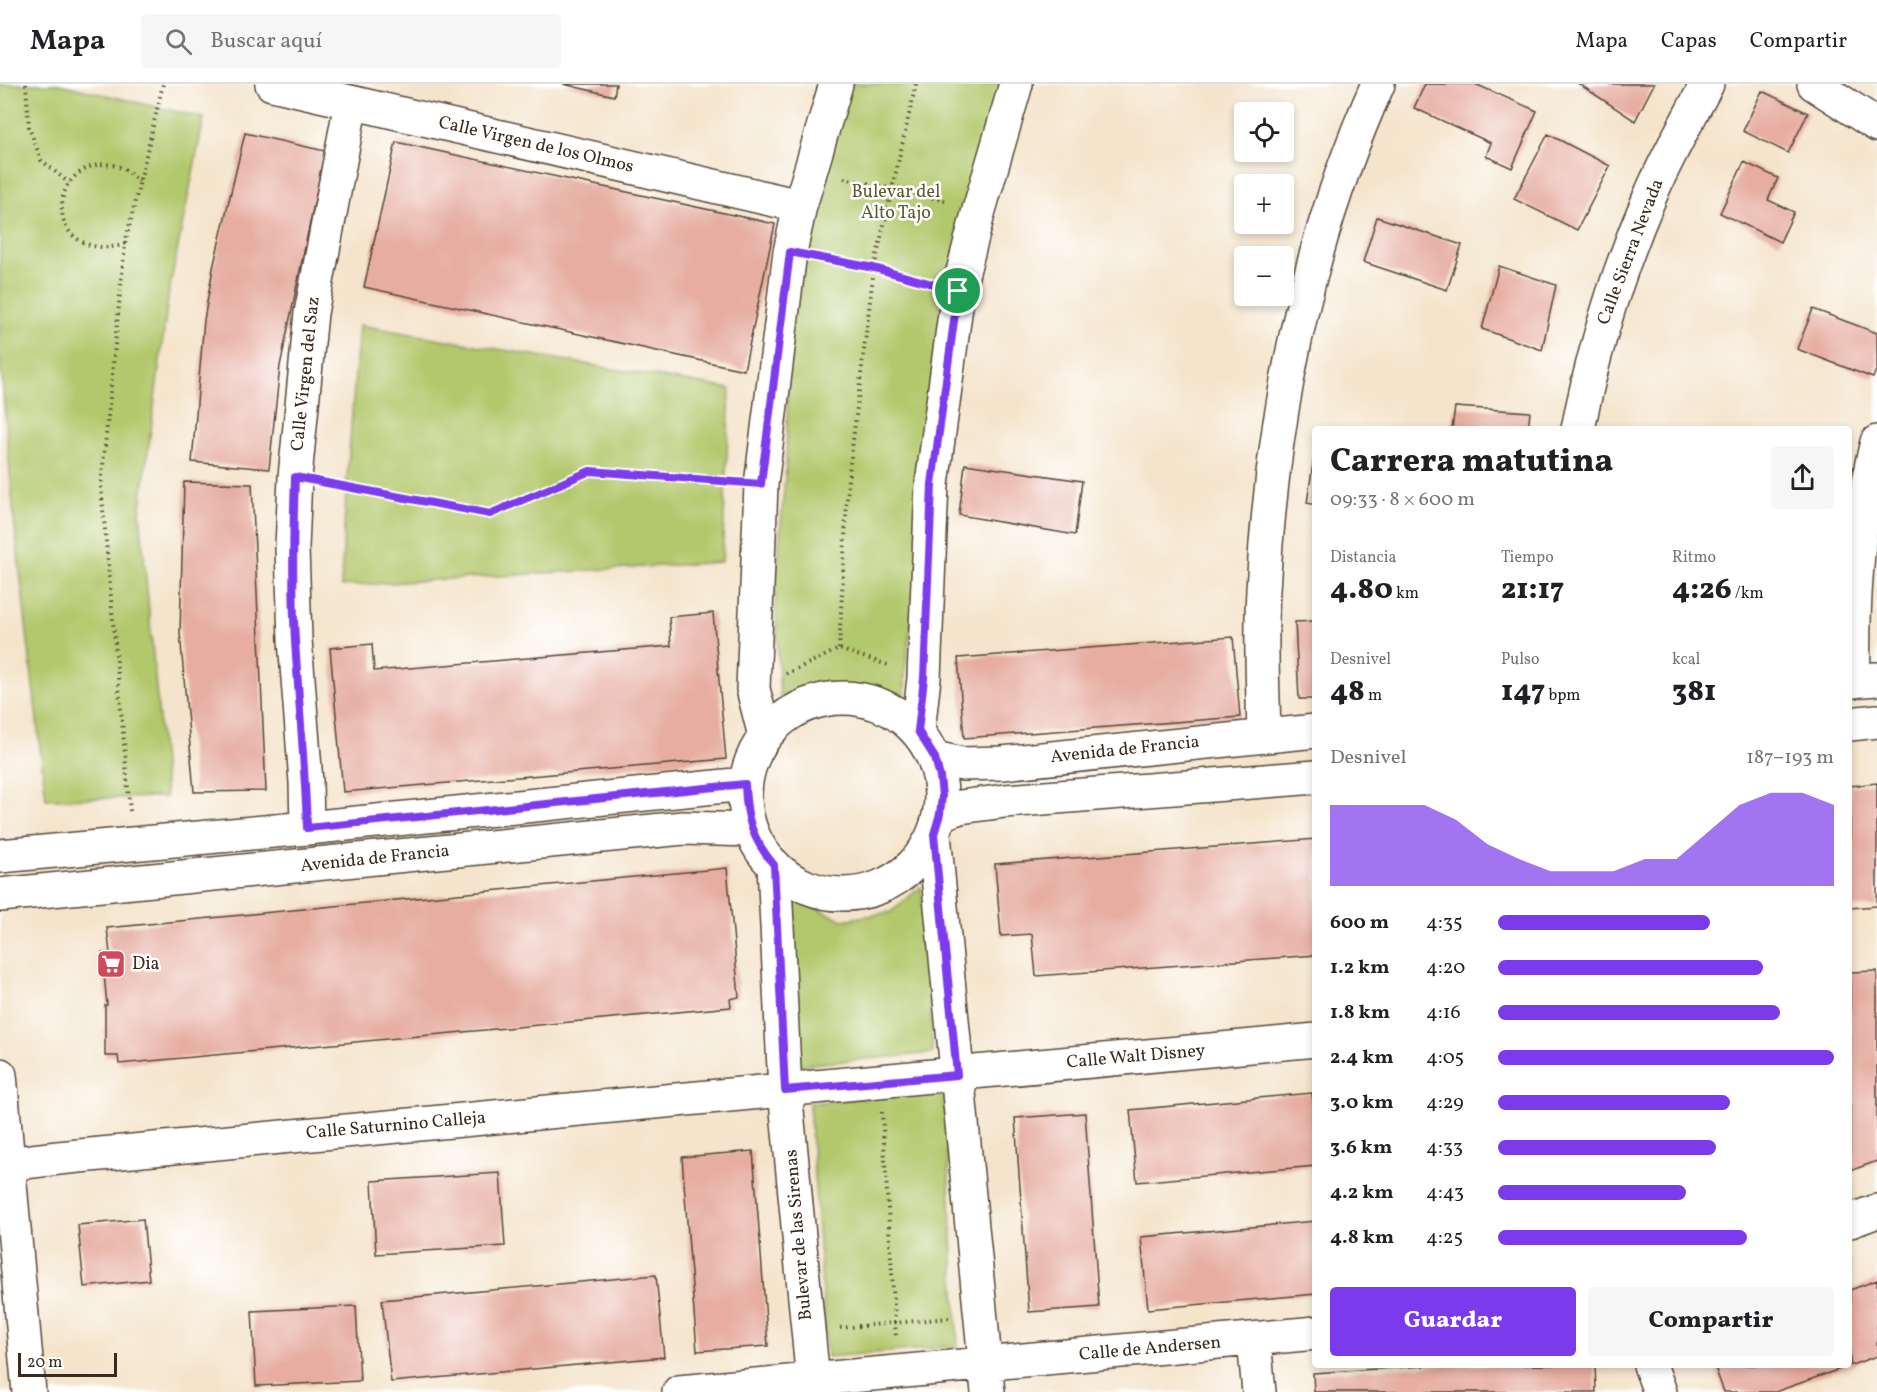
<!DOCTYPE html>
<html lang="es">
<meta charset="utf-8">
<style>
body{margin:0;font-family:Vollkorn,serif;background:#f6f6f6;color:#202124;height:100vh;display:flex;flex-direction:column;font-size:22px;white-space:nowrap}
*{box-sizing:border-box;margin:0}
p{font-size:20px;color:#757577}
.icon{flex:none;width:33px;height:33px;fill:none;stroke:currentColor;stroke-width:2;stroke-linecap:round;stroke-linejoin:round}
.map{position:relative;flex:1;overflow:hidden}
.drawer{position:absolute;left:1312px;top:342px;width:540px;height:942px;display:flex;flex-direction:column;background:#fff;border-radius:6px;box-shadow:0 3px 9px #0003}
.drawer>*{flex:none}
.fabs{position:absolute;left:1234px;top:18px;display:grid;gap:12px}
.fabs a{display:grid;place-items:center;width:60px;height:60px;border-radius:6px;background:#fff;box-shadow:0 3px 9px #0003;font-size:30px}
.scale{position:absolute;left:18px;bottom:15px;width:99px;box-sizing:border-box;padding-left:6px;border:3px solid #3b2a1e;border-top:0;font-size:16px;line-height:21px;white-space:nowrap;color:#3b2a1e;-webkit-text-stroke:4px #fff;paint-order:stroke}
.pin{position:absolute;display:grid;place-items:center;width:51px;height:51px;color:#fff;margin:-26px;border:3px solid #fff;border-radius:50%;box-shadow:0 2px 6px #0007}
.round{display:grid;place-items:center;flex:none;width:63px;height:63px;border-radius:6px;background:#f6f6f6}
.headline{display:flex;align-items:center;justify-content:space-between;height:102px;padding:0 18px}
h1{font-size:33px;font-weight:800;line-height:45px}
.figures{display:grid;grid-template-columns:repeat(3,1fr);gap:9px;height:102px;padding:6px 18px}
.figures div{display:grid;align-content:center}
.figures b{font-size:30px;font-weight:800}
.figures small{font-size:16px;font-weight:400}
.figures p{font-size:16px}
.chart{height:168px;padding:12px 18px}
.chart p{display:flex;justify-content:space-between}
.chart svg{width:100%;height:108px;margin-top:6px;fill:#7c3aed;opacity:.7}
.primary-button{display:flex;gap:12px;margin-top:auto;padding:12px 18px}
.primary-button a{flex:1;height:69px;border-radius:6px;background:#7c3aed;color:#fff;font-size:24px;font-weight:800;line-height:69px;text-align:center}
.primary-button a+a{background:#f6f6f6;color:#202124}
ul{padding:0 18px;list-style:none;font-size:20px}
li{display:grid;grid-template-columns:96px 72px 1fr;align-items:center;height:45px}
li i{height:15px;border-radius:8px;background:#7c3aed}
header{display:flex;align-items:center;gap:36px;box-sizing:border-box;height:84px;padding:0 30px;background:#fff;border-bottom:2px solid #e0e0e0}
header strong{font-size:28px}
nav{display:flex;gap:33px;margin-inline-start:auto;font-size:21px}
.search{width:420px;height:54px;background:#f6f6f6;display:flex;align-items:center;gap:15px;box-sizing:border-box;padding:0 21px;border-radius:6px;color:#757577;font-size:22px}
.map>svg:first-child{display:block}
.green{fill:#b2c86c;stroke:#767945;stroke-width:1.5}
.building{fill:#e6ada0}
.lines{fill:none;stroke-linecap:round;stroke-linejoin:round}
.minor-casing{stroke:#574638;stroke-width:36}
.major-casing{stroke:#574638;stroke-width:36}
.path{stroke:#574638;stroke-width:4;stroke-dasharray:1.5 4.5;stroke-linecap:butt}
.minor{stroke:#fff;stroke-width:33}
.major{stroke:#fff;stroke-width:33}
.route-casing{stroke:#fff;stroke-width:12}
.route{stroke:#7c3aed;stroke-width:8}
.labels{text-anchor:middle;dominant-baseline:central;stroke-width:5;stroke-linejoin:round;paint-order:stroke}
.street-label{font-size:18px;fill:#3b2a1e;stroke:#fff}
.park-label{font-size:18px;fill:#5f5935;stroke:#fff}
.poi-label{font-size:18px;fill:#3b2a1e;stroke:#fff;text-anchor:start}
</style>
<header>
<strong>Mapa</strong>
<div class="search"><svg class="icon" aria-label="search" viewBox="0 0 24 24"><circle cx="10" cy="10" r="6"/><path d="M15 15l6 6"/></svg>Buscar aquí</div>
<nav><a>Mapa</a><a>Capas</a><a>Compartir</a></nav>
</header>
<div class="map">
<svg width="1877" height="1308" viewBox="0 0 1877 1308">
<rect width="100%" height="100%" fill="#fff"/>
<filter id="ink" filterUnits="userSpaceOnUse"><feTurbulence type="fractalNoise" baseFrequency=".0167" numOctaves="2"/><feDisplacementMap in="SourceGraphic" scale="12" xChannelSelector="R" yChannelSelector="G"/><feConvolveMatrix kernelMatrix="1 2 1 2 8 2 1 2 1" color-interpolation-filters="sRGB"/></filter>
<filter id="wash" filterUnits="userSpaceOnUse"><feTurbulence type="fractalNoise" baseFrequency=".008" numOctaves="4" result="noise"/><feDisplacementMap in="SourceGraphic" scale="24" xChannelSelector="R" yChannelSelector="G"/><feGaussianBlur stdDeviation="1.35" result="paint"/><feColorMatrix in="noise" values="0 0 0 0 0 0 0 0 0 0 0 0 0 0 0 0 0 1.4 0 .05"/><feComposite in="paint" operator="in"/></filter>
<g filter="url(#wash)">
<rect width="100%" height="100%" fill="#f4e4cb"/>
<path class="green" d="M0,0H59L204,34L169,207L140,429L166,713L46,715L14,435L0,272Z
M842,0H1024L958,207L905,585V611L901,610L898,632L781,636L775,507L786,383L790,168Z
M359,241L730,305L722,478L341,502L346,407Z
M921,803L933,969L800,981L789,812L843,836L891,828Z
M944,1008L958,1262L827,1273L809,1019Z"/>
<g id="blocks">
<path class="building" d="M563,0H616L614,12Z
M1425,0H1475L1537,27L1512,84L1486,72L1491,59L1414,24Z
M1579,0H1654L1635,37Z
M1762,7L1808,29L1788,69L1743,47Z
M245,49L325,67L280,282L269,385L192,378L204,236L213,184Z
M1548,50L1610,82L1577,146L1514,115Z
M396,58L775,140L744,286L364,203Z
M1744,78L1778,94L1768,116L1794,128L1780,158L1720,129Z
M1377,133L1462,161L1447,206L1363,178Z
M1499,182L1556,201L1542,266L1482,245Z
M1813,225L1877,249V283L1873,294L1797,265Z
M1455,323L1530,328L1528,345H1452Z
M1314,373H1316V421L1307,419Z
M965,380L1082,397L1075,451L959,431Z
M184,398L252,400L266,707L194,708L180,549Z
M713,529L726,675L343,708L330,564L372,560L374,587L671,562L669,533Z
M1316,537V615H1299L1295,538Z
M1233,553L1240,633L964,654L958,574Z
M1877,699V822L1850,824V702Z
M1316,755V871L1036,892L1032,850L1001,852L995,780Z
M727,784L739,913L730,915L731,923L119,980L118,972H105V921H107L102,869H110L107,844Z
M1877,887V1077L1850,1087V888Z
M1312,1009L1316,1041V1082L1137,1098L1130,1026Z
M1085,1029L1099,1223L1029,1228L1015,1034Z
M753,1067L768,1262L697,1267L682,1073Z
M500,1089L505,1162L376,1170L372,1097Z
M143,1135L149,1196L84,1203L78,1141Z
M1316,1137V1210L1148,1225L1141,1153Z
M656,1191L664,1273L391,1298L382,1216Z
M1877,1196V1272L1775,1308H1724L1714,1281H1850V1206Z
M356,1222L360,1297L256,1302L252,1227Z
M1439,1281H1595L1596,1308H1314L1313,1289Z"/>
</g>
</g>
<g filter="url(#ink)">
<use href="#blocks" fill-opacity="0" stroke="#574638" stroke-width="1.5"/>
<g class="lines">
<g class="minor-casing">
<path id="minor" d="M272,0L800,122
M1814,0L1877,41
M1578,345C1594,264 1618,186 1651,110C1667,72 1688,36 1707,0
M1854,597C1852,517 1857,436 1877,358
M918,647L924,594L932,400L958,207L979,126L1016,0
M765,652L753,605L761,401L790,168L800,122L836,0
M1264,652C1263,604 1260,555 1263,506C1272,332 1306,160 1378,0
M307,744L306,698L295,556L292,464L295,393L311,229L351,19
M934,750L988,1308
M774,781L785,1006L814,1308
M0,991L29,1308
M7,1080L58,1074L1316,956
M1850,1137L1877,1127
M1254,1256L1259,1308
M1650,1281L1660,1308
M679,1308L1316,1249"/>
</g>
<g class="major-casing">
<path id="major" d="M1850,597L1877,595
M745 712a98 98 0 1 1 196 0a98 98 0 1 1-196 0Z
M1850,640L1877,637
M935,674L962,680L1002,679L1316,647
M940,730L960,723L1005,717L1316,693
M0,772L307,744L745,700
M0,811L683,744L751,746"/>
</g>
<path class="path" d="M26,0L29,43L41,76L69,99
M844,94L947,117
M125,160C91,171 55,153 63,113C68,90 94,75 116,82C126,84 132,91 139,97
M821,174L874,184L927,199
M327,399L490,430L590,387L730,398
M839,565L848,397L874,184L916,0
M786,590L839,565L891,582
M130,727L101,402L125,160L163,0
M882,1028L896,1254
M840,1244L949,1234"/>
<use href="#minor" class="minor"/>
<use href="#major" class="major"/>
</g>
</g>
<g class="lines" filter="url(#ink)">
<g class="route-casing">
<path id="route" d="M790,168L874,184L958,207L932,400L924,594L918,647L935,674L940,693L942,712L940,730L934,750L957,991L785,1006L774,781C752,755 746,734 745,700L307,744C305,682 299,620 295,557C292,503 293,448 295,393L490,430L590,387L761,400Z"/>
</g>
<use href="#route" class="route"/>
</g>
<defs>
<g id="supermarket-square" transform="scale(1.5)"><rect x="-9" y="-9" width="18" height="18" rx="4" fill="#d1495b" stroke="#fff"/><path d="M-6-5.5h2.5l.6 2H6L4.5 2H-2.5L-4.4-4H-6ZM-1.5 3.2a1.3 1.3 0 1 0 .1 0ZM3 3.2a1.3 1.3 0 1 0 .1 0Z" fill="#fff"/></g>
</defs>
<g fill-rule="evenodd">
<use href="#supermarket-square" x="111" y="880"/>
</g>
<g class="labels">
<g class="street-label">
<text transform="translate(536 61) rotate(13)">Calle Virgen de los Olmos</text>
<text transform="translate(1631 168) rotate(-69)">Calle Sierra Nevada</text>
<text transform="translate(306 290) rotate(-84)">Calle Virgen del Saz</text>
<text transform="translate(1125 666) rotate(-6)">Avenida de Francia</text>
<text transform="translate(375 775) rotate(-6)">Avenida de Francia</text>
<text transform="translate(1136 973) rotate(-5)">Calle Walt Disney</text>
<text transform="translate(396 1042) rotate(-5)">Calle Saturnino Calleja</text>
<text transform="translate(799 1151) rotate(-95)">Bulevar de las Sirenas</text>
<text transform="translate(1150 1265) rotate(-5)">Calle de Andersen</text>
</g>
<g class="park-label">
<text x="896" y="108">Bulevar del<tspan x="896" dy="21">Alto Tajo</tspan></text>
</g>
<g class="poi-label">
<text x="132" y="880">Dia</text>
</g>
</g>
</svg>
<div class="fabs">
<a><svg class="icon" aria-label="locate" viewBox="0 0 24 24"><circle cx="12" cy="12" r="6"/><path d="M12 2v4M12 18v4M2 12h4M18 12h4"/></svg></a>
<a>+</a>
<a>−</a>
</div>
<div class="scale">20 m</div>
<div class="pin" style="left:958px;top:207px;background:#1e9e55"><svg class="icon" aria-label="arrive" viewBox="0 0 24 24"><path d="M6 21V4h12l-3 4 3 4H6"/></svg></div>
<section class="drawer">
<div class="headline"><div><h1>Carrera matutina</h1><p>09:33 · 8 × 600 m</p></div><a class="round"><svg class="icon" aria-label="share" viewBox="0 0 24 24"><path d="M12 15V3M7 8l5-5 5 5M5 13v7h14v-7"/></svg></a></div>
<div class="figures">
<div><p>Distancia</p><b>4.80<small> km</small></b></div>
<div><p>Tiempo</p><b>21:17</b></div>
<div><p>Ritmo</p><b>4:26<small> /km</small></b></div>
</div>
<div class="figures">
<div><p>Desnivel</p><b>48<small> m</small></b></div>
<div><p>Pulso</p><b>147<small> bpm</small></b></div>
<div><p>kcal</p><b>381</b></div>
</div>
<div class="chart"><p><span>Desnivel</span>187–193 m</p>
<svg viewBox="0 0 160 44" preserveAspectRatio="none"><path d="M0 44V11L10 11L20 11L30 11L40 17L50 27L60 33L70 38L80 38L90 38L100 33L110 33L120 22L130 11L140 6L150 6L160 11V44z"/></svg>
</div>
<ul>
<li><b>600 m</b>4:35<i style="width:63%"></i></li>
<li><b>1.2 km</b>4:20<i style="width:79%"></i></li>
<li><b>1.8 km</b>4:16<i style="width:84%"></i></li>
<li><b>2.4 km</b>4:05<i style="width:100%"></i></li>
<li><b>3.0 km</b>4:29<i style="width:69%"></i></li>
<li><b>3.6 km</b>4:33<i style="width:65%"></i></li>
<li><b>4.2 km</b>4:43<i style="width:56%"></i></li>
<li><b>4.8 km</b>4:25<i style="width:74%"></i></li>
</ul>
<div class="primary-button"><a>Guardar</a><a>Compartir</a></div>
</section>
</div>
